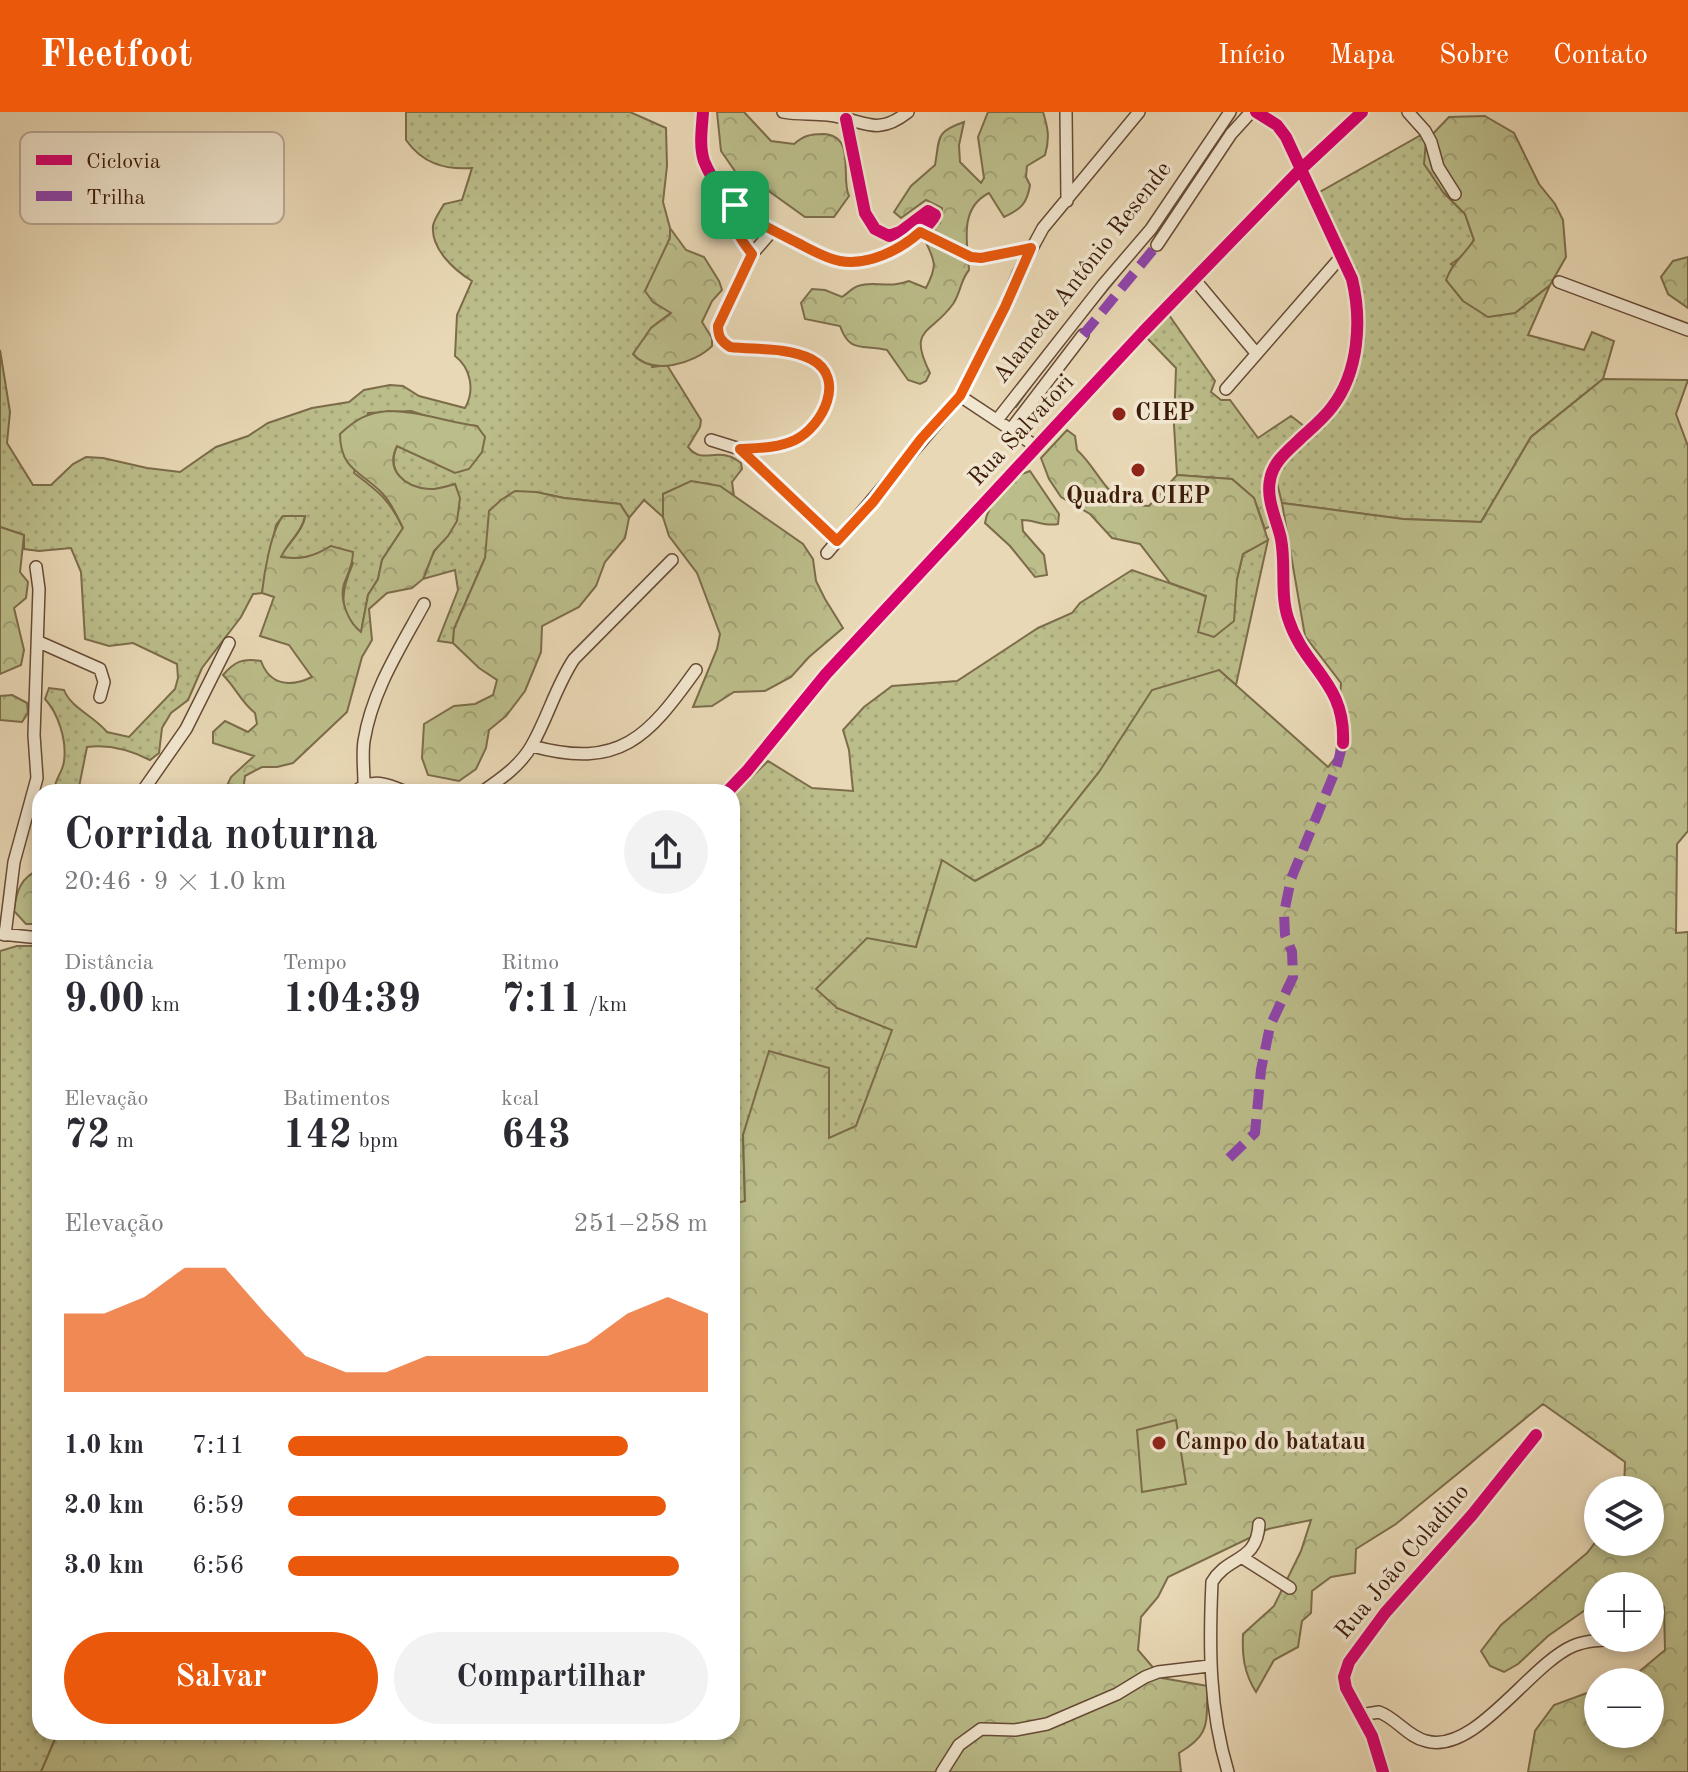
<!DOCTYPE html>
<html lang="pt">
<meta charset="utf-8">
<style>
body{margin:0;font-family:"Old Standard TT",serif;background:#f2f2f3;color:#2b2b33;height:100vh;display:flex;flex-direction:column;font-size:30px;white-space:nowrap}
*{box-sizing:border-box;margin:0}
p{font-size:26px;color:#7c7c81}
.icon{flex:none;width:44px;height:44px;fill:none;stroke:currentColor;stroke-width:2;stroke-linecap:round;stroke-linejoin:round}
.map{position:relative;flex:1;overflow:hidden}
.sheet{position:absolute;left:32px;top:672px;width:708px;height:956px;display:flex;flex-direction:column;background:#fff;border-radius:24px;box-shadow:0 4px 12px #0003}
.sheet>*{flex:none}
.fabs{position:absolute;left:1584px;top:1364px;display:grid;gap:16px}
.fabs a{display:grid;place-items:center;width:80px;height:80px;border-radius:50%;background:#fff;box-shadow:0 4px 12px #0003;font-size:40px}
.pin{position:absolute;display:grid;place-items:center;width:68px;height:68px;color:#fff;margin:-34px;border-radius:16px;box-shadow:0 4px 12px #0006}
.round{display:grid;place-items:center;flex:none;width:84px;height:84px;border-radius:42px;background:#f2f2f3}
.head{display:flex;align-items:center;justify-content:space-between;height:136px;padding:0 32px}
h1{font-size:44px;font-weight:700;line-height:60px}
.metrics{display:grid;grid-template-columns:repeat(3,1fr);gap:12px;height:136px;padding:8px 32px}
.metrics div{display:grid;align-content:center}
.metrics b{font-size:40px;font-weight:700}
.metrics small{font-size:22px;font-weight:400}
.metrics p{font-size:22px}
.chart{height:224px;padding:16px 32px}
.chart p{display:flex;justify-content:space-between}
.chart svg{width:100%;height:144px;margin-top:8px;fill:#ea580c;opacity:.7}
.cta{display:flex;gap:16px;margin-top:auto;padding:16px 32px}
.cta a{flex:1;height:92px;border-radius:48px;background:#ea580c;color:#fff;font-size:32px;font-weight:700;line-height:92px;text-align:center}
.cta a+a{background:#f2f2f3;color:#2b2b33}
ul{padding:0 32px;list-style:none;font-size:26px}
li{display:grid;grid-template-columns:128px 96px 1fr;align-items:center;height:60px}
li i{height:20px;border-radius:10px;background:#ea580c}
header{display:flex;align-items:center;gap:48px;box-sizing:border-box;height:112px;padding:0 40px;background:#ea580c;color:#fff}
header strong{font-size:38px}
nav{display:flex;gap:44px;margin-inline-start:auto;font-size:28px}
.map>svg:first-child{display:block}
.grass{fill:url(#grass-dots);stroke:#7c6c4a;stroke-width:2}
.forest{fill:url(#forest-crowns);stroke:#7c6c4a;stroke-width:2}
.park{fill:#bbbd8a;stroke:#7c6c4a;stroke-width:2}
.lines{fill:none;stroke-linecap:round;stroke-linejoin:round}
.stream{stroke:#747b68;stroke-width:2}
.minor-casing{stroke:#674a35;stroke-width:14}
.minor{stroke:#f1e6cf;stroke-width:11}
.quiet{stroke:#8e44ad;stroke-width:10;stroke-dasharray:20 10;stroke-linecap:butt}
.cycleway-casing{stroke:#f1e6cf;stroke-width:17}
.cycleway{stroke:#d6006c;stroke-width:12}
.route-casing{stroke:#fff;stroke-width:16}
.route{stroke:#ea580c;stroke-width:10}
.poi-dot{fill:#8f2418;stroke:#f1e6cf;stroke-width:3}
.labels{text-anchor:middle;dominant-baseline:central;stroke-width:7;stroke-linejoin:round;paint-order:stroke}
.street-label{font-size:24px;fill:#3c1b0a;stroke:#f1e6cf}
.poi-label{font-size:24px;font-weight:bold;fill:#3c1b0a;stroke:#f1e6cf;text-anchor:start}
.key{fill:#f1e6cf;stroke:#bba994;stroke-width:2}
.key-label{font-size:22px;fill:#3c1b0a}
</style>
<header>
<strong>Fleetfoot</strong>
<nav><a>Início</a><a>Mapa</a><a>Sobre</a><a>Contato</a></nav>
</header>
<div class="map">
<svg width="1688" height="1660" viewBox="0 0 1688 1660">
<defs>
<pattern id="grass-dots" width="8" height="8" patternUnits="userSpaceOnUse" patternTransform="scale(2)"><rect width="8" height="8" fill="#bbbd8a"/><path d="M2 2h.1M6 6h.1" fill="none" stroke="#a2a276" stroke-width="1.8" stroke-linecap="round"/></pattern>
<pattern id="forest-crowns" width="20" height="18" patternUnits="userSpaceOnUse" patternTransform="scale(2)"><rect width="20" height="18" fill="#bbbd8a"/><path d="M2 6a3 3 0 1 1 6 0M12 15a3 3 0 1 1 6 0" fill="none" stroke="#a2a276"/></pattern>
</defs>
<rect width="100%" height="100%" fill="#e9d8b5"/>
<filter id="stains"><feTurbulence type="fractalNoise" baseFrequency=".0025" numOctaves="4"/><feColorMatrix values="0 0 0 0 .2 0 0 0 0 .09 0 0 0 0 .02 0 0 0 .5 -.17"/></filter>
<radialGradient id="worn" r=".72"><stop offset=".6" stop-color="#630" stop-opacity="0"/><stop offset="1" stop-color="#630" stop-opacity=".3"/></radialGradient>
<path class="grass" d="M406,0H630L666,16L667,54L663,90L670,116V126L656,157L653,190L672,200L651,216L652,255L667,253L701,308L700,315L688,335C701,351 712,339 728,344C733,345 737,348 741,351L742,357L732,370L734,384C706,364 692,370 663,382V405L644,388L629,406L620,392L564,386L536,380L485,446L454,517L453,531L438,529L458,478L455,458L423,467C428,458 430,445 436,437C454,413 465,404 455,372C449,374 442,376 435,377C408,380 385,361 397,334L454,360L477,314L445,310L411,299L368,301L354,361C379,380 389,387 403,416L382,448L378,467L368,483L361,521C337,498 341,479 353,451L331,434C313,445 301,448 280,445C288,432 302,420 305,405L283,404L276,413L262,481L253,482L241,505L202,556L188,588L171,601L162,616L159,641L150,648C130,638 110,632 87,635L78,680H54C54,668 63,660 64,649C67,628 58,601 45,587L49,576L64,578C71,596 94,604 107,620L129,625L175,577L178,566L177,552L133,531L109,534L85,527L81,460L71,436L39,439L24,437V423L0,415V238L10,300L7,331L33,373H51L73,352L86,345L103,346L147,356L180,360L216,335L248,324L268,311L312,296L349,290L364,278L390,273L403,274L419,284L465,296C475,279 471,256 455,244L457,203L472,169C454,158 431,137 433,114C434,107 441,98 444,92L462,88L472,56C444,58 422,51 406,28Z
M1421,23L1426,29L1443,80L1465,102L1474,128L1464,143L1451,152L1515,201L1550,173L1528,223L1584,238L1592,220L1614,229L1603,267L1531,325L1481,410L1403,407L1282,391L1275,363L1279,354L1346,286L1362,215L1360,176L1331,119L1318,81Z
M1169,203L1215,269L1211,280L1221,288H1230L1258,326L1291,304L1304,314C1264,356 1256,355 1270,414L1265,417L1254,386L1232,367L1177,363L1174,313L1176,256L1147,226Z
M1268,428L1236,573L1219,558L1099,660L1041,733L975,769L942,749L916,835L837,896L893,918L856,1014L829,1027L743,1023L745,1090L732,1092V684L768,649L812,676L853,679L849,638L843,618L864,595L892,574L957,569L1038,516L1072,501L1080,491L1132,458L1206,484L1237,467L1243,442Z
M17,834H40V1620H58L41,1660H0V839Z"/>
<path class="forest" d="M717,0H744L771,29L794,32C803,24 810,22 823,22C857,23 840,66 849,84L834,105H805L763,75L739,65L721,39Z
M988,0H1043C1048,16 1050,26 1045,43L1027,54L1026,65L1030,73C1027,92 1021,97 1004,105L989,81C959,96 967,130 969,158C960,169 961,180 953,192C931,223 907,215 930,261L926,269L920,272L908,268L887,238C862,232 850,242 840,214L805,207L801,191L812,177L825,178L842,185C847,182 852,176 858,174C873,168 889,177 909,169L926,176C939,151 934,149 924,126L940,111L942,96L926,88L901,106L894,100L911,74L935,53C940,25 935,20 964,10L959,33L960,50L981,71L984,66L978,25Z
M1485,4L1514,21L1539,72L1555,92L1563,108L1566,145L1550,173L1515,201L1488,205L1463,189L1446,168C1452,151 1464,143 1474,128L1465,102L1443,80L1424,52L1426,29L1449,5Z
M670,116L686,138L704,145L719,169L722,178L712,189L702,210L712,226V234C694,252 652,264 633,242L651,216L671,201L653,190L645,179L670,126Z
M1688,145V196L1668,182L1661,165L1673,149Z
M1603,267L1688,268L1676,302L1688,334V719L1677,732L1676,821L1688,820V1660H1528L1535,1619L1554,1593L1598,1577V1622H1650V1570H1617L1634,1564L1665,1538L1664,1495L1650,1480V1474H1645L1635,1463L1619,1474H1598V1489L1548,1524L1518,1552L1504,1560L1490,1554L1481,1539L1501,1513L1587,1441L1598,1427V1430H1650V1378H1624L1625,1350L1543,1292L1396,1412L1356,1437L1355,1461L1331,1465L1312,1479L1311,1501L1302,1509L1298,1535L1274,1548L1256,1580C1244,1561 1242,1544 1243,1522L1274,1494L1301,1439L1311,1408L1268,1417L1168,1465L1158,1485L1141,1505L1138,1538L1162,1566L1208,1574C1205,1610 1213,1621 1179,1641L1181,1660H41L58,1620H732V1092L745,1089L743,1023L769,939L829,956V1026L856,1014L892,918L837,896L816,877L867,826L916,835L942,748L975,769L1041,733L1099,660L1152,578L1219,558L1328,655L1336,645L1341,571L1305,524L1282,391L1403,407L1481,410L1531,325Z
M388,299C419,299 447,310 477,314L485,325L482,340L469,357L455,361L397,334C385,358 404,375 429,377C437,378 447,374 455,372L460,386L457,409L448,424L434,439L423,467L412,476L387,481L369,497L372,528L362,545L347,600L293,651L277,655H262L245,664L243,680H224L231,665L254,644L213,631V620L225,609L248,620L257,612L255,601C241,590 236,576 223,563C235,549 243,546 261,549C270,574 291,575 312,565L289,533L260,524L274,485L262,481C264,462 271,418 283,404H305C302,420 287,431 281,445C301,448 313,445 331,434L353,440C353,453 348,461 344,472C339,489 349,511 361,520L368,483L378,467L382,448L403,416C397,404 392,392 383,382C362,360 340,358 340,322C356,307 367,301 388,299Z
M1067,318L1075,324L1077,338C1094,353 1103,377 1122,389C1129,394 1140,393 1149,394L1177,363L1232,367L1254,386L1268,428L1243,442L1237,467L1234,509L1214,525L1198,520L1206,484L1170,471L1140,432L1112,426L1090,402L1061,385L1049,367L1041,346Z
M1030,359L1059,402L1058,412C1047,415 1034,408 1022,408L1023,419L1044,443L1047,463L1035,465L1010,434L985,411C988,391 1011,364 1030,359Z
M691,369L720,374L803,432L813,447L816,469L825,487L843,516L809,545L791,565L765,579L734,580L712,594L693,595L717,537L720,522L697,461L669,424L663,405V382Z
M515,379L536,380L564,386L620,392L629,406L625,426L605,450L596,474L579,495L542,514L541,540L525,579L506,604L489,618L486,636L476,657L459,669L428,663L422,646L424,612L454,594L475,592L493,583L497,568L479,556L453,531L454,517L485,446L489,399L501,388Z
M0,415L24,423L20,460L28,470L26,486L14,496L24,538L21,553L0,562Z
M12,583L27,591L28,601L22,610L0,608V584Z
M40,758V812H26L14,799C16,780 21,764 40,758Z"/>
<path class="park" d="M1176,1308L1186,1372L1142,1380L1137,1318Z"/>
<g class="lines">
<path class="stream" d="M1085,205L1144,133
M1016,295L1036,267"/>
<g class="minor-casing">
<path id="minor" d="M703,0C702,16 699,34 704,49C721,92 762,113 800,132C813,138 826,147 840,149C864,153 896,141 914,125C922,118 931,112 935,103L928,99L900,120L889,124L875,117L865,101L846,7
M783,0C798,3 813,1 828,3C863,7 875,26 908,0
M1066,0L1067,89
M1256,0L1277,13L1286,25L1352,167C1362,208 1359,260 1332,295C1324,306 1312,316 1302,325C1289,338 1273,349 1270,368C1266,388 1277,408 1281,427C1286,453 1280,481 1288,506C1304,557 1346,570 1343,631
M1408,0L1425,19L1431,30L1438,55L1455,82
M735,93C730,113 740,127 752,142L718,214C718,224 721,229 730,235C756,238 792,234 814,249C845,270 821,316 794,328C777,336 758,336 740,337
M920,120L971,145L981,146L1031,136
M1157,133L1231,22L1251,0
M752,142L773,118
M1195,168L1256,241
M1559,170L1688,218
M1226,277L1340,146
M960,284L1037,335
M997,308L1103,173L1151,117L1230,0
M1011,317L1083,223
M711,328L740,337L837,429
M827,441L960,284L1005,195L1018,162L1043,116L1139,0
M39,530L100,557L104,570L100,585
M532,634C620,658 648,625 696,558
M364,672C364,658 362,643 364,629C372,579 400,536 424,492
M142,680L186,617L229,531
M355,680C371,665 388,672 406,680
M482,680C501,667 521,653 532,633C548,605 556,574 574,547L672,448
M727,680L747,659L826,562L1143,220L1300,58L1362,0
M1,822L40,826
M5,823L14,750L37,666L34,623L39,477L36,455
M1243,1446L1290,1476
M1360,1603L1379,1600C1396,1606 1408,1625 1426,1629C1475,1643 1529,1553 1573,1534C1590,1527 1609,1528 1628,1527
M942,1660L959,1633L981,1617L1015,1618L1047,1612L1117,1582L1145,1565L1158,1560L1209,1554
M1228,1660C1209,1597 1209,1535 1212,1470C1228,1443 1257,1451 1259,1412
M1383,1660L1372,1624L1346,1576L1344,1565L1349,1550L1385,1501L1472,1403L1536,1323"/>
</g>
<use href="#minor" class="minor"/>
<path class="quiet" d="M1083,223L1157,133
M1229,1046L1255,1021L1261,958L1270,914L1293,865L1292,840L1285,823L1284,801L1291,767L1336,657L1343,631"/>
<g class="cycleway-casing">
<path id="cycleway" d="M703,0C702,16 699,34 704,49C721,92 762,113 800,132C813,138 826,147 840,149C864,153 896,141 914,125C922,118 931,112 935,103L928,99L900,120L889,124L875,117L865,101L846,7
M1256,0L1277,13L1286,25L1352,167C1362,208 1359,260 1332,295C1324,306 1312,316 1302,325C1289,338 1273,349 1270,368C1266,388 1277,408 1281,427C1286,453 1280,481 1288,506C1304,557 1346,570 1343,631
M727,680L747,659L826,562L1143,220L1300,58L1362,0
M1383,1660L1372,1624L1346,1576L1344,1565L1349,1550L1385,1501L1472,1403L1536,1323"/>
</g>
<use href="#cycleway" class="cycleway"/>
</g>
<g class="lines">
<g class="route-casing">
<path id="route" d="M735,93C753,109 772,118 794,129C808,136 824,146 840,149C868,154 900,138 920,120L971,145L981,146L1031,136L1005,195L960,284L921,327L873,390L837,429L740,337C758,336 778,336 795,328C823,314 847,266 811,247C787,235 756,238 730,235C721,229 718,225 718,214L752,142C740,127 730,113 735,93Z"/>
</g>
<use href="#route" class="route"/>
</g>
<g class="poi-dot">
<circle cx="1119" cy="302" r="8"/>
<circle cx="1138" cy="358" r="8"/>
<circle cx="1159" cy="1331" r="8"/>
</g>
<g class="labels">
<g class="street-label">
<text transform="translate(1083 161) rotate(-52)">Alameda Antônio Resende</text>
<text transform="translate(1022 319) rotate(-47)">Rua Salvatori</text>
<text transform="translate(1403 1450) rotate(-50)">Rua João Coladino</text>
</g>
<g class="poi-label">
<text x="1135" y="302">CIEP</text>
<text x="1138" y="385" text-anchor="middle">Quadra CIEP</text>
<text x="1175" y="1331">Campo do batatau</text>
</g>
</g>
<rect x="20" y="20" width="264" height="92" rx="12" class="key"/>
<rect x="36" y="43" width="36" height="10" fill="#d6006c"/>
<rect x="36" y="79" width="36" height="10" fill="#8e44ad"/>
<g class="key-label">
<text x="86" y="56">Ciclovia</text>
<text x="86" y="92">Trilha</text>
</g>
<rect width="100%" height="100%" filter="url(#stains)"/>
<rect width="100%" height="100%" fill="url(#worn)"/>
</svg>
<div class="fabs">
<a><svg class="icon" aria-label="layers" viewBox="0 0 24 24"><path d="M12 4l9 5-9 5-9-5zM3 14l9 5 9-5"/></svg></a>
<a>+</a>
<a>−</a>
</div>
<div class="pin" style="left:735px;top:93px;background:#1e9e55"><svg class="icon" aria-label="arrive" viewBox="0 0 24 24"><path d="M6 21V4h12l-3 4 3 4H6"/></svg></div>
<section class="sheet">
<div class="head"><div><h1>Corrida noturna</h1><p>20:46 · 9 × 1.0 km</p></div><a class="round"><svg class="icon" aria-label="share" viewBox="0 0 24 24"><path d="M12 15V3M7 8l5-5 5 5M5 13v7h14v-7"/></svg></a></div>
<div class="metrics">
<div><p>Distância</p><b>9.00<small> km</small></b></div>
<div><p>Tempo</p><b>1:04:39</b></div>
<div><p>Ritmo</p><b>7:11<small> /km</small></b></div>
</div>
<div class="metrics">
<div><p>Elevação</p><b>72<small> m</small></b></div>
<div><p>Batimentos</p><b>142<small> bpm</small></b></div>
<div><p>kcal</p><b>643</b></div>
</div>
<div class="chart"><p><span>Elevação</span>251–258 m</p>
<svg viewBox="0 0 160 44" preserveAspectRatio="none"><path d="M0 44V20L10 20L20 15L30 6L40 6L50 20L60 33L70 38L80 38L90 33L100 33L110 33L120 33L130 29L140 20L150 15L160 20V44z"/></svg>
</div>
<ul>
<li><b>1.0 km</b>7:11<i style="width:81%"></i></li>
<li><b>2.0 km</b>6:59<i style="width:90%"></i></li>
<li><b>3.0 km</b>6:56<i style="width:93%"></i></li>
</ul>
<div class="cta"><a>Salvar</a><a>Compartilhar</a></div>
</section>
</div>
